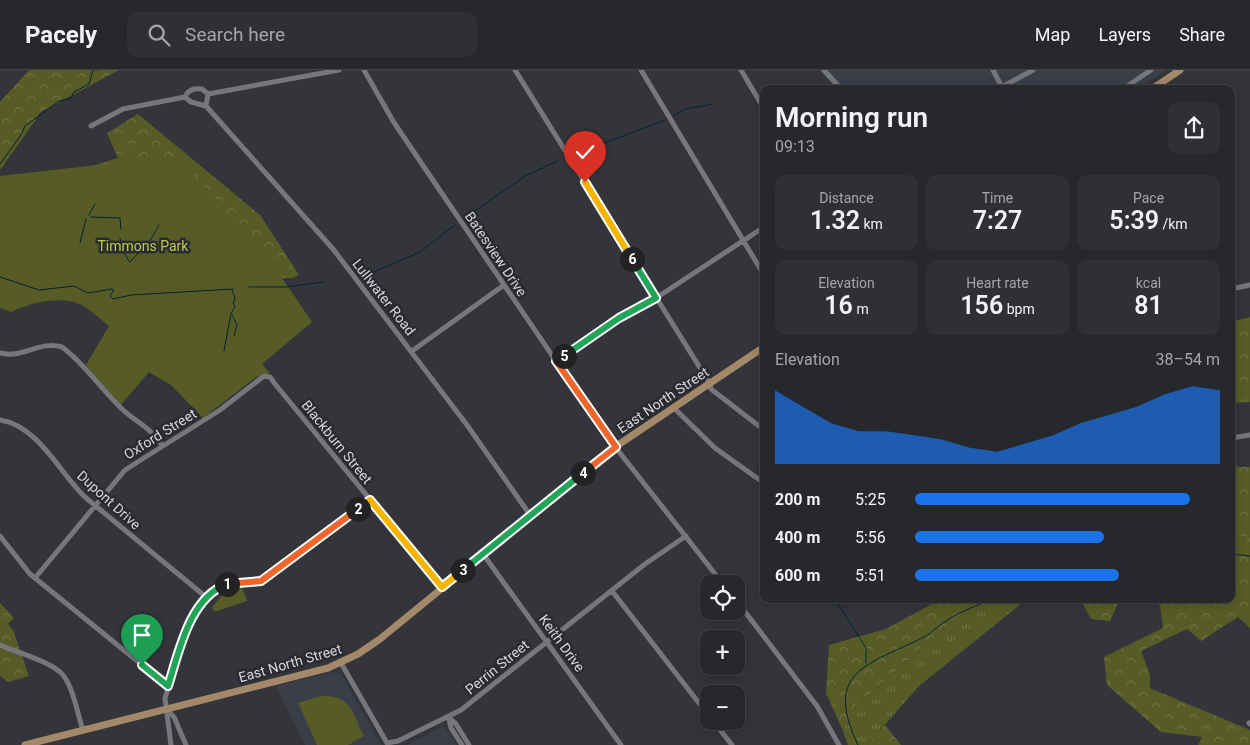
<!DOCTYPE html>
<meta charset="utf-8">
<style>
body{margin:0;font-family:Roboto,sans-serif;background:#2e3034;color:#f1f3f6;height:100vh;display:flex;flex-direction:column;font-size:19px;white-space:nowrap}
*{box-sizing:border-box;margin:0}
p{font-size:16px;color:#a4a6a9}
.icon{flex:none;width:28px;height:28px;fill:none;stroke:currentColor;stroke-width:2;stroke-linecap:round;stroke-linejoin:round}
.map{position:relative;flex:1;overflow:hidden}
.drawer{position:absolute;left:760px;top:15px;width:475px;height:518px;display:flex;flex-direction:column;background:#26282c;border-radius:10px;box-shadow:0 2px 12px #0003,0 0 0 1px #424448}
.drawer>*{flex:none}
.controls{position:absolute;left:700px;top:505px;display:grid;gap:10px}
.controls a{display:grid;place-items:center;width:45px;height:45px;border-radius:10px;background:#26282c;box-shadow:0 2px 12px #0003,0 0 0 1px #424448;font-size:25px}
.pin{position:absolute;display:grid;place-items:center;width:42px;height:42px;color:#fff;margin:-51px -21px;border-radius:50% 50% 50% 0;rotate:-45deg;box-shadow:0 0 5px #0007}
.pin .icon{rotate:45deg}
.km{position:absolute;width:25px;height:25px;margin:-12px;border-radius:50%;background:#222;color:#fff;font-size:14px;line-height:25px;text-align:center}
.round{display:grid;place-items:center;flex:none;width:52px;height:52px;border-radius:10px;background:#2e3034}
.overview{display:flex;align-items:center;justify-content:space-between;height:85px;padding:0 15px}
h1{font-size:28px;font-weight:600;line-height:38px}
.figures{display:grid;grid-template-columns:repeat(3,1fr);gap:8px;height:85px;padding:5px 15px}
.figures div{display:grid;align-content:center;border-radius:10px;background:#2e3034;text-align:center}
.figures b{font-size:25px;font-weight:600}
.figures small{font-size:14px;font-weight:400}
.figures p{font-size:14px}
.chart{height:140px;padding:10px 15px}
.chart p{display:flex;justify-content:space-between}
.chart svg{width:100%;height:90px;margin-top:5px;fill:#1a73e8;opacity:.7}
ul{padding:0 15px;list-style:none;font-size:16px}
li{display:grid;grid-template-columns:80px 60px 1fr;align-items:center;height:38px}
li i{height:12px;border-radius:6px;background:#1a73e8}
header{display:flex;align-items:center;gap:30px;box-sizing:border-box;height:70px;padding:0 25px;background:#26282c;border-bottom:1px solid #424448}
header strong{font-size:24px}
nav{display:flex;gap:28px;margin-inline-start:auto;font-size:18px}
.search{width:350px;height:45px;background:#2e3034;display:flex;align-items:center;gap:12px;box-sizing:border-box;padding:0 18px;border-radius:10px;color:#a4a6a9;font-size:19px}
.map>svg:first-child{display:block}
.built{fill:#3b3e49}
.grass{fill:url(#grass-tufts)}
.forest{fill:url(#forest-crowns)}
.park{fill:#575c26}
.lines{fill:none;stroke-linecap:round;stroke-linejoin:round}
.stream{stroke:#002434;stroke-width:1}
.minor{stroke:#75777d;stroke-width:5}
.major{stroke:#a38869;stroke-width:7}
.split-1-casing{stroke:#fff;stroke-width:10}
.split-2-casing{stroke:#fff;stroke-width:10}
.split-3-casing{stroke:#fff;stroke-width:10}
.split-4-casing{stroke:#fff;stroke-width:10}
.split-5-casing{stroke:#fff;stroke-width:10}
.split-6-casing{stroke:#fff;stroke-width:10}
.split-7-casing{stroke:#fff;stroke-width:10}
.split-1{stroke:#22a559;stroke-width:6}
.split-2{stroke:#f0652b;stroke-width:6}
.split-3{stroke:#f5b400;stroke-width:6}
.split-4{stroke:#22a559;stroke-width:6}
.split-5{stroke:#f0652b;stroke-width:6}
.split-6{stroke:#22a559;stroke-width:6}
.split-7{stroke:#f5b400;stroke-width:6}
.labels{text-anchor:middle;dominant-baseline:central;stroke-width:5;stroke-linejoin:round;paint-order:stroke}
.park-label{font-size:14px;fill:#c0ca41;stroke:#292b30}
.street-label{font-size:14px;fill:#d5d6d9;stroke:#292b30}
</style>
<header>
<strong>Pacely</strong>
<div class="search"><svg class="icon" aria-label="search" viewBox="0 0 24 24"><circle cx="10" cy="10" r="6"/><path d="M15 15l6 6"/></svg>Search here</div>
<nav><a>Map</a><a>Layers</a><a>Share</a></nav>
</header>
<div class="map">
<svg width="1250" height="675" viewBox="0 0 1250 675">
<defs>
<pattern id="grass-tufts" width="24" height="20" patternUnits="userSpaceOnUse" patternTransform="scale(1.25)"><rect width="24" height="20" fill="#575c26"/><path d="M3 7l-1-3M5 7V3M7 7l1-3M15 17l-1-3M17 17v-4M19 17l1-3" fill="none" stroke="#6e7345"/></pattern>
<pattern id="forest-crowns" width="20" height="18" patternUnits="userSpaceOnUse" patternTransform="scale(1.25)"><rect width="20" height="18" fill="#575c26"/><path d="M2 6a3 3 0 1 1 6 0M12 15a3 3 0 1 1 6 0" fill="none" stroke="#6e7345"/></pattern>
</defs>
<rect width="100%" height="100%" fill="#33353a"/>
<path class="built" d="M818,0H1166L1138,19H835Z
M339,601L343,607L381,675H305L276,616Z
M444,656L456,675H407Z"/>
<path class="grass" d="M1250,466V480L1231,479V467Z
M978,529H1027L919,616L867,675H848L843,661L856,636Z"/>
<path class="forest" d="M29,0H119L41,42L0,100V32Z
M138,44L260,145L299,205L292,208L266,209L92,96L118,88L107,63Z
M1250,247V332L1231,333V252Z
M1231,376L1237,397H1250V466L1231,467Z
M1231,479L1250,480V558L1238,547L1201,571L1187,559L1141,581L1150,605V618L1250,660V675H1198L1202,667L1161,662L1107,615L1104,587L1163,558L1160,536L1155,529H1231Z
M941,529H978L856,636L843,661L826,623L829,575L886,559Z
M1080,529H1120L1110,551L1091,549Z
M0,533L14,548L8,554L13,560L29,606L8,612L0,606Z
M885,655L901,675H867Z"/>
<path class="park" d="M177,86L276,199L312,252L262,294L270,303L256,307L203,348L171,315L149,302L120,336L86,295L109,256C100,249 88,237 77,233C57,226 29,233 11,242L0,238V106Z
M242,518L247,531L214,542L212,537L223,524Z
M321,626C352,625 352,643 364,666L348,675H317L298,633Z"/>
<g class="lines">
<path class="stream" d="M95,0H98
M673,46L685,39L713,34
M573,85L665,50
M0,94L21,65L25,56L59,31L71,28L74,22L89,14L93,0
M89,145L95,134
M91,147L120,148L121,159
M465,148L525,106L558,91
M120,168L122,179L129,191
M80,173L86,149
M130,192L151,169L159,155
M0,207L39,220L74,216L88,223L112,219L114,220L110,226L113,229L131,225L233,219
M362,207L420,182L455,155
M249,217H285L324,212
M232,245L237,255L234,266
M224,281L231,244L235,236L233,234L235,228L232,220
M1231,484L1250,486
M835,529L866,578V593
M858,675C822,600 869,595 924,567C933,562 940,554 949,549C962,540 977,537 990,529"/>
<path class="minor" d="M364,0L393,51L428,103L609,369L723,514
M515,0L710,314L711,319L764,360
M641,0L764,205
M741,0L764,39
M824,0L841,19
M993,0L1003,19
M1002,17L1033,0
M1123,19L1151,0
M208,24L206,36L333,179L467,355L530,445
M185,27L191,32L206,36
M91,56L123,39L185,27C188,19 195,18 202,19L208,24L339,0
M1231,219L1250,215
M412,281L504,215
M0,283C22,289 40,270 62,277C85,294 101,319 122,339C137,353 150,357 162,375
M556,291L619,248L656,228L764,157
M674,338L715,378L764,413
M0,350C39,356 60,404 86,428L206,527
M1231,368L1250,365
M0,466L30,504L168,616
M483,484L621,675
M35,508L125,400L220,340L264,306L270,307L275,314L442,517
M612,521L709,646
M736,530L817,636L839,675
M0,575C16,582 52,592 63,605C74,619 77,643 83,660
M341,593L387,673L398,671L461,640L645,494L686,466
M166,639L174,647L186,675
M449,648L456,654L469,675
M449,649L451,658L462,675
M713,651L732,675
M1249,653L1250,654
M171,675L165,628L185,567L206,527L225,515L261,511L370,430"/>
<path class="major" d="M1152,19L1180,0
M25,675L328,598L358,584L380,569L615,377L764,277"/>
</g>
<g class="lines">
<g class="split-1-casing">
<path id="split-1" d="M142,595L168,616C179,582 189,528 227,514"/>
</g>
<g class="split-2-casing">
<path id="split-2" d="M227,514L261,511L358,439"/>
</g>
<g class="split-3-casing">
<path id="split-3" d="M358,439L370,430L442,517L463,500"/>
</g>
<g class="split-4-casing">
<path id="split-4" d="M463,500L583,403"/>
</g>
<g class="split-5-casing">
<path id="split-5" d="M564,286L556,291L616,377L583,403"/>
</g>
<g class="split-6-casing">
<path id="split-6" d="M564,286L619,248L656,228L632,189"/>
</g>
<g class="split-7-casing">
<path id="split-7" d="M585,112L632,189"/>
</g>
<use href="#split-1" class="split-1"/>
<use href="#split-2" class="split-2"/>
<use href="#split-3" class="split-3"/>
<use href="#split-4" class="split-4"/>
<use href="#split-5" class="split-5"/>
<use href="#split-6" class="split-6"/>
<use href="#split-7" class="split-7"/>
</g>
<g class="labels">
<g class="park-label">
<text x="143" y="176">Timmons Park</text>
</g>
<g class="street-label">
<text transform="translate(496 184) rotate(56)">Batesview Drive</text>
<text transform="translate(384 227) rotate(52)">Lullwater Road</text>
<text transform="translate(663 330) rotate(-34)">East North Street</text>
<text transform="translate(160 364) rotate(-32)">Oxford Street</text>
<text transform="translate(337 372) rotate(51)">Blackburn Street</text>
<text transform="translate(109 430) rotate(42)">Dupont Drive</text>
<text transform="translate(562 573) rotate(54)">Keith Drive</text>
<text transform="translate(290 593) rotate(-16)">East North Street</text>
<text transform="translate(497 597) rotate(-39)">Perrin Street</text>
</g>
</g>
</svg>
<div class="controls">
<a><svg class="icon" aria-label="locate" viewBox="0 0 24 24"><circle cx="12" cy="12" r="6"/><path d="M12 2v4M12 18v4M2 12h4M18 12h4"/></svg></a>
<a>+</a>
<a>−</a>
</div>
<div class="pin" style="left:142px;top:595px;background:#1e9e55"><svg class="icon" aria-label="arrive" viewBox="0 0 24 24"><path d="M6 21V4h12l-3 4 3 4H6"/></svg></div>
<div class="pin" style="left:585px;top:112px;background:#d93025"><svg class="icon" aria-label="check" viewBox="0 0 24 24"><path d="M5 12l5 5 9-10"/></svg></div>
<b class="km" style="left:227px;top:514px">1</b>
<b class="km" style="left:358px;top:439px">2</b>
<b class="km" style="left:463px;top:500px">3</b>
<b class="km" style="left:583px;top:403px">4</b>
<b class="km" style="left:564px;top:286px">5</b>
<b class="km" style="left:632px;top:189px">6</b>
<section class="drawer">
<div class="overview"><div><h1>Morning run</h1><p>09:13</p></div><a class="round"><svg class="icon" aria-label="share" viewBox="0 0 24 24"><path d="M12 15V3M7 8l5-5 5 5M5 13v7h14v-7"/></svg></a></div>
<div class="figures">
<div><p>Distance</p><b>1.32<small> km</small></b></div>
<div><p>Time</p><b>7:27</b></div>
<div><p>Pace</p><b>5:39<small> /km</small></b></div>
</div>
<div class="figures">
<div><p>Elevation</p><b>16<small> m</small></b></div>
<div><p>Heart rate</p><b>156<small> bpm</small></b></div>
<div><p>kcal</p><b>81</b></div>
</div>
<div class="chart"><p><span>Elevation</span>38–54 m</p>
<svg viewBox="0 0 160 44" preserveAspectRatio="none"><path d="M0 44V8L10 16L20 24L30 28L40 28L50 30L60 32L70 36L80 38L90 34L100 30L110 24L120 20L130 16L140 10L150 6L160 8V44z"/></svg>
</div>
<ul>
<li><b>200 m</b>5:25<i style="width:90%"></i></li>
<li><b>400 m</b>5:56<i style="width:62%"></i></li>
<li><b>600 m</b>5:51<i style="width:67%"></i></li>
</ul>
</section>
</div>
